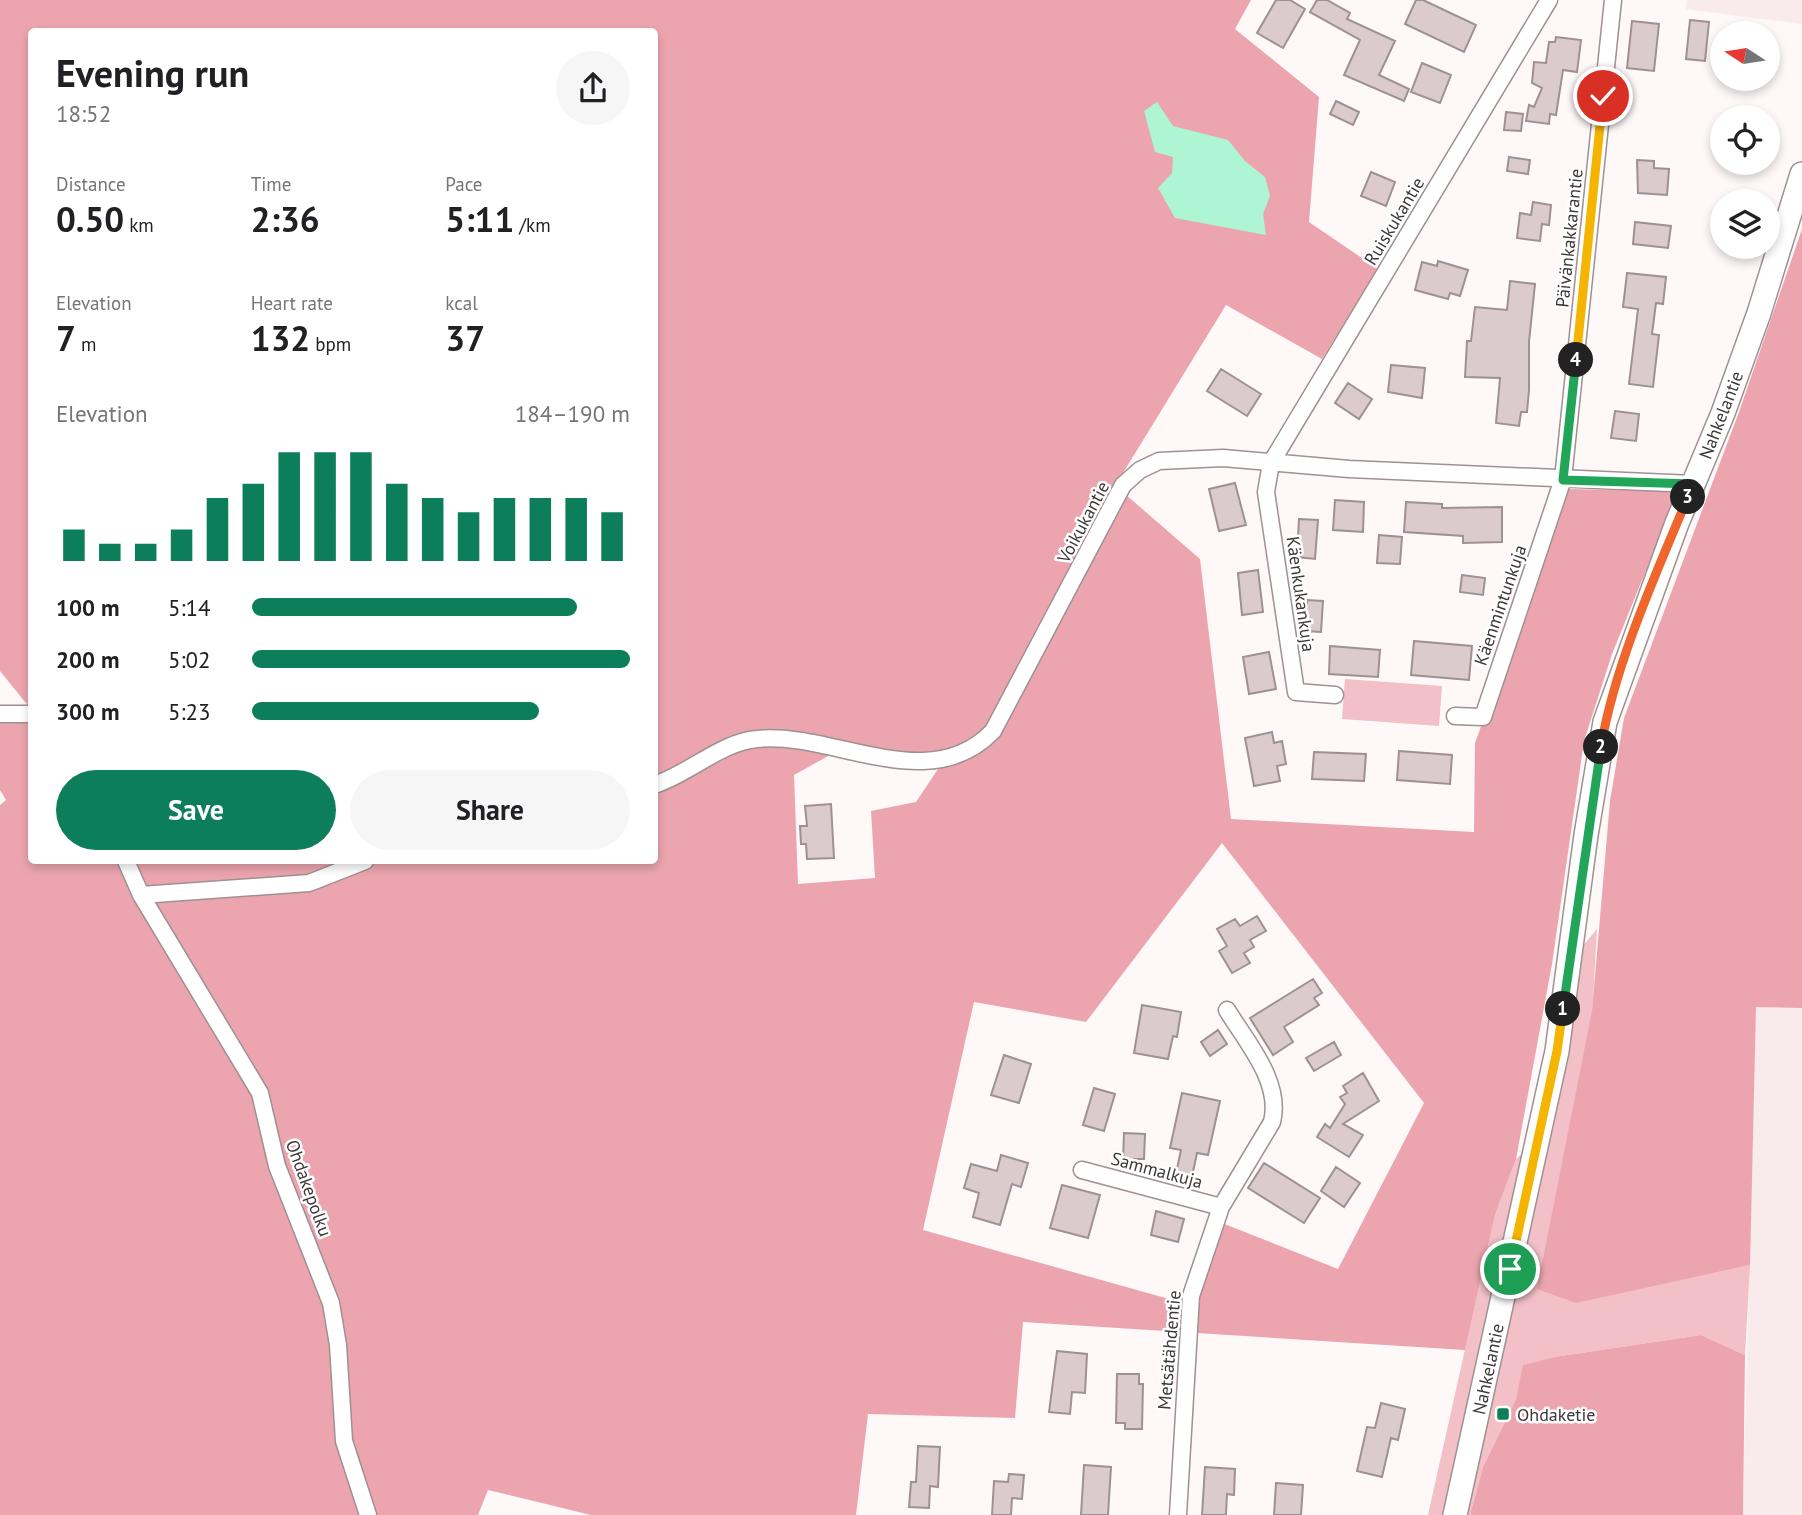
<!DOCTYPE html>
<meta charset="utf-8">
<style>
body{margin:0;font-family:"PT Sans",sans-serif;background:#f6f6f6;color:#202124;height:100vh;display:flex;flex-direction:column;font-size:26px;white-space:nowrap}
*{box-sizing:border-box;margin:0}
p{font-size:23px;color:#757577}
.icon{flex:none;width:38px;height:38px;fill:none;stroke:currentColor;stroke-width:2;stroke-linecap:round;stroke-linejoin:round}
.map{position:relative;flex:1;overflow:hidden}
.side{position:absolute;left:28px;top:28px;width:630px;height:836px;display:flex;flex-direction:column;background:#fff;border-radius:7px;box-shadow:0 4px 10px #0003}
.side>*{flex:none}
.needle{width:46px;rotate:282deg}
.fabs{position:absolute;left:1710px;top:21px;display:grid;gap:14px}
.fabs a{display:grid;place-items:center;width:70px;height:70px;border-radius:50%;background:#fff;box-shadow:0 4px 10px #0003;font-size:35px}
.pin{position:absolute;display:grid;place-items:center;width:60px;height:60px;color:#fff;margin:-30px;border:4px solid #fff;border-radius:50%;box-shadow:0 2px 7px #0007}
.km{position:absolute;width:35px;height:35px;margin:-18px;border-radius:50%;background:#222;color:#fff;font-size:19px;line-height:35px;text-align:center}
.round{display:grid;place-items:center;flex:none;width:74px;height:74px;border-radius:37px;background:#f6f6f6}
.overview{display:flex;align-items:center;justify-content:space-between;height:119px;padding:0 28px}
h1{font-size:38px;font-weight:800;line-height:52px}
.figures{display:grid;grid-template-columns:repeat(3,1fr);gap:10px;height:119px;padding:7px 28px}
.figures div{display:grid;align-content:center}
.figures b{font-size:35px;font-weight:800}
.figures small{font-size:19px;font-weight:400}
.figures p{font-size:19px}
.chart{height:196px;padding:14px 28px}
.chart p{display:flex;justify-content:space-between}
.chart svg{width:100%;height:126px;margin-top:7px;stroke:#0d7e5a;stroke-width:6}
.cta{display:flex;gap:14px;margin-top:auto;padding:14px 28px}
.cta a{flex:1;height:80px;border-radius:42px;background:#0d7e5a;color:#fff;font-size:28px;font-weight:800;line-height:80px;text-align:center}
.cta a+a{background:#f6f6f6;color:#202124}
ul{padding:0 28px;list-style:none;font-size:23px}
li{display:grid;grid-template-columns:112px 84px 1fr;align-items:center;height:52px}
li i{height:18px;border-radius:9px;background:#0d7e5a}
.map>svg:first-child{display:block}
.built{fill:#f9eaeb}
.green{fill:#f2c0c6}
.forest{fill:#eca5ae;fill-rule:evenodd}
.water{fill:#aef5d4}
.building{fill:#dbcbcd;stroke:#9f9092;stroke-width:2}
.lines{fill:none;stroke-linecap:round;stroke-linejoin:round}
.street-casing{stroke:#9f9091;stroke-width:19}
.secondary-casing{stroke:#9f9091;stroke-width:26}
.street{stroke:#fff;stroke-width:16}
.secondary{stroke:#fff;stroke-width:23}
.split-1-casing{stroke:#fff;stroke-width:14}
.split-2-casing{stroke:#fff;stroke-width:14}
.split-3-casing{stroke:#fff;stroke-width:14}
.split-4-casing{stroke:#fff;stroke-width:14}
.split-5-casing{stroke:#fff;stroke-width:14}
.split-1{stroke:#f5b400;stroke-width:9}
.split-2{stroke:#22a559;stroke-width:9}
.split-3{stroke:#f0652b;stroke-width:9}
.split-4{stroke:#22a559;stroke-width:9}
.split-5{stroke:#f5b400;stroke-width:9}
.poi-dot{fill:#0d7e5a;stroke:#fff;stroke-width:2.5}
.labels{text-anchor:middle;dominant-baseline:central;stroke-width:5;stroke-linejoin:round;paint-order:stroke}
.street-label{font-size:18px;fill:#3d3737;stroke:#fff}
.poi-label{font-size:18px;fill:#3d3737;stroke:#fff;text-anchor:start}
</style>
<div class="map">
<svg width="1802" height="1515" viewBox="0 0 1802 1515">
<rect width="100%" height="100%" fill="#fff8f8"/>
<path class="built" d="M1687,0H1802V24L1686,9Z
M1756,1007L1802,1008V1515H1743Z"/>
<path class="green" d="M1345,679L1442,686L1439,726L1342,719Z
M1597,929L1576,1302L1750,1265L1745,1355L1701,1335L1554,1357L1524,1365L1516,1399L1483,1467L1470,1515H1428L1495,1215L1516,1159L1550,1129L1581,948Z"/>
<path class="forest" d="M0,0H1251L1235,29L1319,97L1309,222L1378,269L1322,359L1226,305L1115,486L990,726L973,743L945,754L908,755L786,732L655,780L654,32H32L30,708L0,671Z
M1802,229V1008L1756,1007L1750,1265L1576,1303L1537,1289L1592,1011L1610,801L1624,718L1739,412Z
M1567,489L1661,491L1671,493L1675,499L1612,654L1584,741L1552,964L1516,1159L1495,1215L1465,1350L1023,1322L1015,1418L868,1414L856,1515H591L488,1490L478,1515H0V805L6,800L0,790V721L31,720L32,861H654L655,791C698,779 740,733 787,742C802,745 816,750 830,755L794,775L798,884L875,878L871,811L916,802L940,766L978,755L999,734L1125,494L1200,559L1231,819L1474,832L1475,743ZM1222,843L1424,1103L1338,1269L1222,1223L1194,1306L923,1230L974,1002L1086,1022Z
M1701,1335L1745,1355L1743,1515H1470L1483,1467L1516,1399L1523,1365L1554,1357Z"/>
<path class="water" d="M1157,102L1173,126L1228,140L1245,161L1265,177L1270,196L1263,214L1266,235L1175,218L1158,188L1172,173L1173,157L1155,152L1144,111Z"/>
<path class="building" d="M1276,0H1290L1305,9L1283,48L1257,33Z
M1317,0H1327L1350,13L1347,19L1395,41L1379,75L1409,89L1404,101L1344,75L1360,40L1310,12Z
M1416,0H1423L1476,25L1464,52L1405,24Z
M1690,20L1709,22L1705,61L1686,59Z
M1632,21L1659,24L1654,71L1627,68Z
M1556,37L1581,40L1577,72L1563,70L1556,115L1550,114L1549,124L1526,121L1529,105L1534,107L1542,88L1532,83L1534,62L1546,63L1549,42H1555Z
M1422,63L1451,75L1440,103L1411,92Z
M1336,101L1359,112L1353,125L1330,114Z
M1506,112L1523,114L1521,131L1504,130Z
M1509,157L1530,160L1528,174L1507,171Z
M1637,160L1654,161V168L1669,169L1667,195L1638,193Z
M1371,172L1395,182L1386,206L1361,196Z
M1533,202L1551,205L1549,225L1542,224L1540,241L1517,238L1520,213L1531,215Z
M1635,222L1671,226L1668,248L1633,244Z
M1438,261L1468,270L1460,296L1450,293L1448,299L1415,290L1422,262L1437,266Z
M1627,273L1666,277L1663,304L1656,303L1652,334L1659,335L1653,387L1629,384L1638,309L1623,307Z
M1510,281L1535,284L1529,342V390L1527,412H1521L1519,426L1496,423L1500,378L1465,377L1467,341H1471L1475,307L1507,310Z
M1391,365L1425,368L1422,398L1388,392Z
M1221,369L1261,394L1247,416L1207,391Z
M1348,383L1372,399L1359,419L1335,403Z
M1615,411L1639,414L1636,441L1611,438Z
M1235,483L1246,525L1219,531L1209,489Z
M1335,500L1364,502L1363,532L1333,530Z
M1406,502L1442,504V508L1502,507V542L1463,543V536L1404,532Z
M1299,519L1318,520L1315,559L1297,557Z
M1379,535L1402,537L1400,564L1377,563Z
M1258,570L1263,612L1242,615L1238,573Z
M1462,575L1485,578L1483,595L1460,592Z
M1307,600L1323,601L1321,632L1305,631Z
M1414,641L1472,646L1469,680L1411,675Z
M1330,646L1380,650L1378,677L1329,674Z
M1269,652L1276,689L1249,694L1243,657Z
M1272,732L1274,743L1282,741L1286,764L1277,766L1280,781L1254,786L1245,738Z
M1399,751L1452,755L1450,784L1397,780Z
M1314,752L1366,754L1364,781L1312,779Z
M831,804L834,858L807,859L806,844H801L800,826H807L805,806Z
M1257,916L1266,931L1250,940L1254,947L1244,953L1250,963L1232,973L1219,951L1227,946L1217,929L1235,919L1240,926Z
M1313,979L1322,993L1314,998L1319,1005L1284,1027L1293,1042L1273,1055L1250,1018Z
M1142,1005L1181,1012L1177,1037L1173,1036L1168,1059L1134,1053Z
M1218,1030L1227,1044L1210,1056L1201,1042Z
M1334,1042L1341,1055L1314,1071L1306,1058Z
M1004,1055L1031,1064L1019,1103L991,1095Z
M1363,1073L1379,1101L1343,1124L1363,1135L1349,1157L1317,1137L1325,1124L1330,1128L1345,1104L1340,1097L1347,1093L1343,1086Z
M1094,1088L1115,1094L1104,1131L1083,1125Z
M1182,1093L1220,1101L1208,1155L1197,1153L1191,1181L1175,1178L1181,1150L1170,1148Z
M1124,1133L1145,1134L1144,1159H1123Z
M1001,1155L1028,1163L1021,1187L1012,1184L1000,1225L973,1217L979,1193L964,1188L971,1164L997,1171Z
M1264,1163L1320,1198L1304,1223L1248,1188Z
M1336,1167L1360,1183L1344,1207L1321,1191Z
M1062,1185L1100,1195L1088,1238L1050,1228Z
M1156,1211L1184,1219L1178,1242L1151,1235Z
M1057,1351L1087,1354L1085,1393L1072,1392L1070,1414L1049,1412Z
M1117,1374H1139V1384H1143L1142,1429H1125V1423H1116Z
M1381,1403L1405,1409L1398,1440L1391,1438L1382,1477L1357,1471L1367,1427L1375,1428Z
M918,1446L940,1447L938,1487L930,1486L929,1508L909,1507L911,1482H916Z
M1084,1465L1111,1467L1108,1515H1081Z
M1205,1467L1235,1469L1234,1495L1227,1494L1226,1515H1202Z
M1009,1474L1024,1475L1022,1499L1012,1498L1011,1515H992L994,1481L1008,1482Z
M1276,1483L1303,1485L1301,1515H1274Z"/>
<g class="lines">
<g class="street-casing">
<path id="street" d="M1335,695L1296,692L1266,492L1271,463L1549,0
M0,714H32
M1455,716L1483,717L1563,479L1613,0
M654,785C689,774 721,742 757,739C833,731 929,798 993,731L1123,485L1140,470L1159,461L1223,458L1349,469L1693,484
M126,861L141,895L260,1093L277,1166L331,1303L338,1345L344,1441L368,1515
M141,895L309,883L365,861
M1082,1170L1221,1207
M1178,1515L1191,1296L1221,1207L1272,1122C1282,1082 1247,1043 1227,1010"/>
</g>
<g class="secondary-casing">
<path id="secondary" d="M1455,1515L1557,1051L1586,835L1605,722L1677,523L1723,413L1759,313L1802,174"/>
</g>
<use href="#street" class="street"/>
<use href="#secondary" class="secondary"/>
</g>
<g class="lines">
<g class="split-1-casing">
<path id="split-1" d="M1510,1269L1557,1051L1563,1009"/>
</g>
<g class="split-2-casing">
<path id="split-2" d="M1563,1009L1601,747"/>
</g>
<g class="split-3-casing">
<path id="split-3" d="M1601,747C1614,667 1656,573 1688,497"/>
</g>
<g class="split-4-casing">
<path id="split-4" d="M1576,360L1563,480L1693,484L1688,497"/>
</g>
<g class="split-5-casing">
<path id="split-5" d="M1576,360L1603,96"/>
</g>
<use href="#split-1" class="split-1"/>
<use href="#split-2" class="split-2"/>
<use href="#split-3" class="split-3"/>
<use href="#split-4" class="split-4"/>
<use href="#split-5" class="split-5"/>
</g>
<rect class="poi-dot" x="1496" y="1407" width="14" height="14" rx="3.5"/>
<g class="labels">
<g class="street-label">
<text transform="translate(1394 221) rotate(-59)">Ruiskukantie</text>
<text transform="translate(1569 238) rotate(-84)">Päivänkakkarantie</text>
<text transform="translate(1721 415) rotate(-69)">Nahkelantie</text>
<text transform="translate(1083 522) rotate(-62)">Voikukantie</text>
<text transform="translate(1301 594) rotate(82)">Käenkukankuja</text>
<text transform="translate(1500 605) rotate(-71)">Käenmintunkuja</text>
<text transform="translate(1157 1170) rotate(15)">Sammalkuja</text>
<text transform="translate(309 1188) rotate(70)">Ohdakepolku</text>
<text transform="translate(1169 1350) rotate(-85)">Metsätähdentie</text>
<text transform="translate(1488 1369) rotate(-78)">Nahkelantie</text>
</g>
<g class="poi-label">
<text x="1517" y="1414">Ohdaketie</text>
</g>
</g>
</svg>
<div class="fabs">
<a><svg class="needle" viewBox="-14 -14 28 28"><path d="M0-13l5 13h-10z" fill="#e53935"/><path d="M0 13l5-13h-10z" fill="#757577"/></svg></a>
<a><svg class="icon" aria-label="locate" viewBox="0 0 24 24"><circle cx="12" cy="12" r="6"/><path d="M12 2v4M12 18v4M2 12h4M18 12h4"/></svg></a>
<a><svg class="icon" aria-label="layers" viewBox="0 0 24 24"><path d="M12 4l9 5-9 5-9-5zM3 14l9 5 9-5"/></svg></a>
</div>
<div class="pin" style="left:1510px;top:1269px;background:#1e9e55"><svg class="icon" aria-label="arrive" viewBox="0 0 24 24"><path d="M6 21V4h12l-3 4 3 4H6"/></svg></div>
<div class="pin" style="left:1603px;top:96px;background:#d93025"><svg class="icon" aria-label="check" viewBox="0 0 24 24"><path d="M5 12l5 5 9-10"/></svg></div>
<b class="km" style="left:1563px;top:1009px">1</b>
<b class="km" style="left:1601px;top:747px">2</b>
<b class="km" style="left:1688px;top:497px">3</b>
<b class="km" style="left:1576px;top:360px">4</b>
<section class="side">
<div class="overview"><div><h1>Evening run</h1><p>18:52</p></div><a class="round"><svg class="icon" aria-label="share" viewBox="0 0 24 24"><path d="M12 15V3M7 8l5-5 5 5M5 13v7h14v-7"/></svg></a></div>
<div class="figures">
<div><p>Distance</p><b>0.50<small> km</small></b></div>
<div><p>Time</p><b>2:36</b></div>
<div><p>Pace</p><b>5:11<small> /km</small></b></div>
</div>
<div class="figures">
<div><p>Elevation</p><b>7<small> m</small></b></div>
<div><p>Heart rate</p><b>132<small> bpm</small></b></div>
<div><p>kcal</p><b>37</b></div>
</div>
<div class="chart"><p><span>Elevation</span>184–190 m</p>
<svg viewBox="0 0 160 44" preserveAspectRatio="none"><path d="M5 44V33M15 44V38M25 44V38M35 44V33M45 44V22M55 44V17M65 44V6M75 44V6M85 44V6M95 44V17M105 44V22M115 44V27M125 44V22M135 44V22M145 44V22M155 44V27"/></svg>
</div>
<ul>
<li><b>100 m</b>5:14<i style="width:86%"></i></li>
<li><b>200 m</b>5:02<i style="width:100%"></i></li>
<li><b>300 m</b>5:23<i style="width:76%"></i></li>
</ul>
<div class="cta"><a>Save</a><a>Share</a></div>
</section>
</div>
